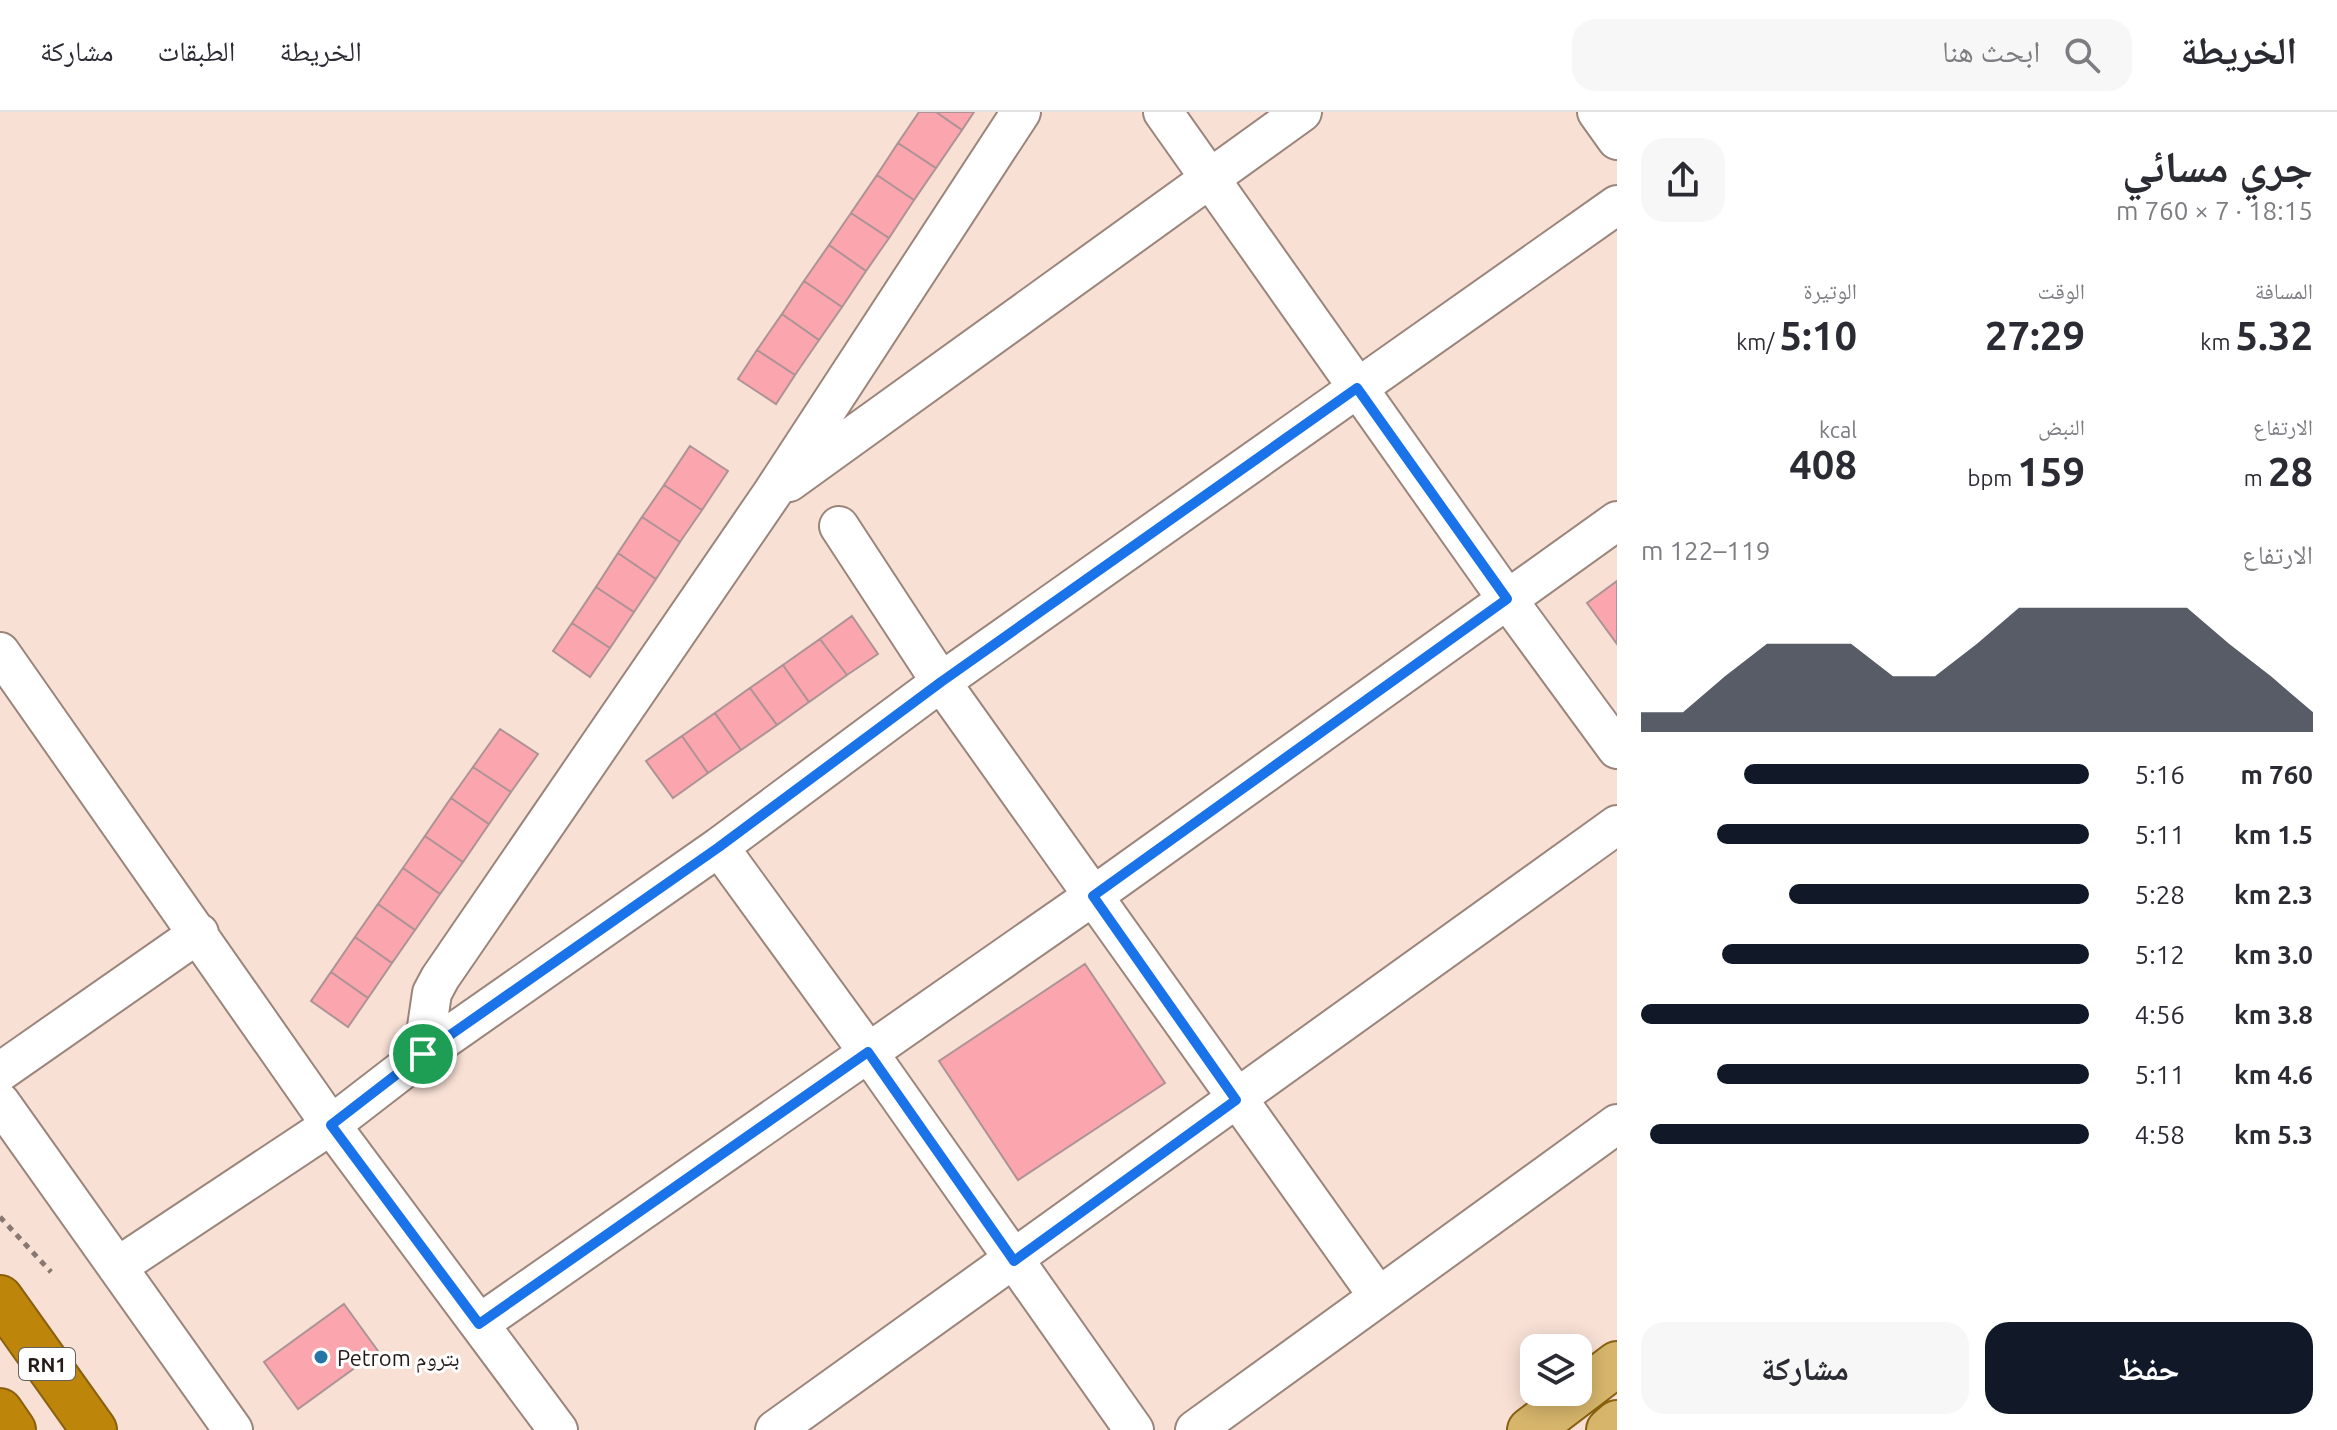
<!DOCTYPE html>
<html lang="ar">
<meta charset="utf-8">
<style>
body{margin:0;font-family:Ubuntu,"Noto Naskh Arabic",sans-serif;background:#f7f7f7;color:#2b2b33;direction:rtl;height:100vh;display:flex;flex-direction:column;font-size:30px;white-space:nowrap}
*{box-sizing:border-box;margin:0}
p{font-size:26px;color:#7c7c81}
.icon{flex:none;width:44px;height:44px;fill:none;stroke:currentColor;stroke-width:2;stroke-linecap:round;stroke-linejoin:round}
.map{position:relative;flex:1;overflow:hidden;direction:ltr}
.sheet{display:flex;flex-direction:column;background:#fff;width:720px}
.sheet>*{flex:none}
.fabs{position:absolute;left:1520px;top:1222px;display:grid;gap:16px}
.fabs a{display:grid;place-items:center;width:72px;height:72px;border-radius:16px;background:#fff;box-shadow:0 4px 20px #0003;font-size:40px}
.pin{position:absolute;display:grid;place-items:center;width:68px;height:68px;color:#fff;margin:-34px;border:4px solid #fff;border-radius:50%;box-shadow:0 2px 8px #0007}
.round{display:grid;place-items:center;flex:none;width:84px;height:84px;border-radius:24px;background:#f7f7f7}
.summary{display:flex;align-items:center;justify-content:space-between;height:136px;padding:0 24px}
h1{font-size:44px;font-weight:700;line-height:60px}
.metrics{display:grid;grid-template-columns:repeat(3,1fr);gap:12px;height:136px;padding:8px 24px}
.metrics div{display:grid;align-content:center}
.metrics b{font-size:40px;font-weight:700}
.metrics small{font-size:22px;font-weight:400}
.metrics p{font-size:22px}
.chart{height:224px;padding:16px 24px}
.chart p{display:flex;justify-content:space-between}
.chart svg{width:100%;height:144px;margin-top:8px;fill:#111827;opacity:.7}
.cta{display:flex;gap:16px;margin-top:auto;padding:16px 24px}
.cta a{flex:1;height:92px;border-radius:24px;background:#111827;color:#fff;font-size:32px;font-weight:700;line-height:92px;text-align:center}
.cta a+a{background:#f7f7f7;color:#2b2b33}
ul{padding:0 24px;list-style:none;font-size:26px}
li{display:grid;grid-template-columns:128px 96px 1fr;align-items:center;height:60px}
li i{height:20px;border-radius:10px;background:#111827}
header{display:flex;align-items:center;gap:48px;box-sizing:border-box;height:112px;padding:0 40px;background:#fff;border-bottom:2px solid #e1e1e2}
header strong{font-size:38px}
nav{display:flex;gap:44px;margin-inline-start:auto;font-size:28px}
.search{width:560px;height:72px;background:#f7f7f7;display:flex;align-items:center;gap:20px;box-sizing:border-box;padding:0 28px;border-radius:24px;color:#7c7c81;font-size:30px}
main{display:flex;flex:1;min-height:0}
.map>svg:first-child{display:block}
.building{fill:#fba6ae;stroke:#ad9395;stroke-width:2}
.lines{fill:none;stroke-linecap:round;stroke-linejoin:round}
.minor-casing{stroke:#9b857b;stroke-width:42}
.major-casing{stroke:#88600f;stroke-width:48}
.highway-casing{stroke:#88600f;stroke-width:48}
.path{stroke:#887871;stroke-width:5;stroke-dasharray:6 6;stroke-linecap:butt}
.minor{stroke:#fff;stroke-width:38}
.major{stroke:#d7b66c;stroke-width:44}
.highway{stroke:#bd850a;stroke-width:44}
.route-casing{stroke:#fff;stroke-width:16}
.route{stroke:#1a73e8;stroke-width:10}
.poi-dot{fill:#2775a7;stroke:#fff;stroke-width:3}
.labels{text-anchor:middle;dominant-baseline:central;stroke-width:6;stroke-linejoin:round;paint-order:stroke}
.shield{fill:#fff;stroke:#66605d;stroke-width:2}
.shield-label{font-size:20px;font-weight:bold;fill:#251c18}
.poi-label{font-size:22px;fill:#251c18;stroke:#fff;text-anchor:start}
</style>
<header>
<strong>الخريطة</strong>
<div class="search"><svg class="icon" aria-label="search" viewBox="0 0 24 24"><circle cx="10" cy="10" r="6"/><path d="M15 15l6 6"/></svg>ابحث هنا</div>
<nav><a>الخريطة</a><a>الطبقات</a><a>مشاركة</a></nav>
</header>
<main>
<section class="sheet">
<div class="summary"><div><h1>جري مسائي</h1><p>18:15 · 7 × 760 m</p></div><a class="round"><svg class="icon" aria-label="share" viewBox="0 0 24 24"><path d="M12 15V3M7 8l5-5 5 5M5 13v7h14v-7"/></svg></a></div>
<div class="metrics">
<div><p>المسافة</p><b>5.32<small> km</small></b></div>
<div><p>الوقت</p><b>27:29</b></div>
<div><p>الوتيرة</p><b>5:10<small> /km</small></b></div>
</div>
<div class="metrics">
<div><p>الارتفاع</p><b>28<small> m</small></b></div>
<div><p>النبض</p><b>159<small> bpm</small></b></div>
<div><p>kcal</p><b>408</b></div>
</div>
<div class="chart"><p><span>الارتفاع</span>119–122 m</p>
<svg viewBox="0 0 160 44" preserveAspectRatio="none"><path d="M0 44V38L10 38L20 27L30 17L40 17L50 17L60 27L70 27L80 17L90 6L100 6L110 6L120 6L130 6L140 17L150 27L160 38V44z"/></svg>
</div>
<ul>
<li><b>760 m</b>5:16<i style="width:77%"></i></li>
<li><b>1.5 km</b>5:11<i style="width:83%"></i></li>
<li><b>2.3 km</b>5:28<i style="width:67%"></i></li>
<li><b>3.0 km</b>5:12<i style="width:82%"></i></li>
<li><b>3.8 km</b>4:56<i style="width:100%"></i></li>
<li><b>4.6 km</b>5:11<i style="width:83%"></i></li>
<li><b>5.3 km</b>4:58<i style="width:98%"></i></li>
</ul>
<div class="cta"><a>حفظ</a><a>مشاركة</a></div>
</section>
<div class="map">
<svg width="1617" height="1318" viewBox="0 0 1617 1318">
<rect width="100%" height="100%" fill="#f8e0d5"/>
<path class="building" d="M919,0H936L962,18L936,56L898,31Z
M936,0H974L962,18Z
M898,31L936,56L914,88L877,63Z
M877,63L914,88L889,126L851,101Z
M851,101L889,126L866,159L829,133Z
M829,133L866,159L842,195L804,169Z
M804,169L842,195L819,228L782,202Z
M782,202L819,228L795,263L757,238Z
M757,238L795,263L776,292L738,267Z
M690,334L728,359L702,398L664,373Z
M664,373L702,398L680,430L642,405Z
M642,405L680,430L656,467L618,441Z
M618,441L656,467L634,500L596,475Z
M1617,469V532L1587,491Z
M596,475L634,500L610,536L572,511Z
M852,504L878,542L847,563L820,527Z
M572,511L610,536L590,565L553,539Z
M820,527L847,563L809,590L783,553Z
M783,553L809,590L777,613L750,576Z
M750,576L777,613L741,638L715,601Z
M715,601L741,638L708,661L682,624Z
M500,617L538,642L511,680L473,655Z
M682,624L708,661L673,686L646,649Z
M473,655L511,680L489,712L451,686Z
M451,686L489,712L463,750L425,724Z
M425,724L463,750L440,782L403,756Z
M403,756L440,782L415,818L378,792Z
M378,792L415,818L392,851L355,825Z
M355,825L392,851L368,886L331,860Z
M1085,852L1165,971L1018,1068L939,949Z
M331,860L368,886L348,915L311,889Z
M344,1192L378,1239L298,1297L264,1250Z"/>
<g class="lines">
<g class="minor-casing">
<path id="minor" d="M1163,0L1507,487L1617,637
M1597,0L1617,28
M789,370L1302,0
M839,414L941,570L1378,1184
M0,540L331,1013L558,1318
M719,735L868,940L1134,1318
M423,942L432,881L440,866L773,380L1021,0
M0,960L199,821
M0,990L233,1318
M117,1155L331,1013L423,942L719,735L941,570L1617,93
M479,1212L1093,784L1617,409
M775,1318L1617,713
M1195,1318L1617,1012"/>
</g>
<g class="major-casing">
<path id="major" d="M1530,1318L1617,1252
M1609,1318L1617,1311"/>
</g>
<g class="highway-casing">
<path id="highway" d="M0,1186L94,1318
M0,1299L13,1318"/>
</g>
<path class="path" d="M0,1105L51,1160"/>
<use href="#minor" class="minor"/>
<use href="#major" class="major"/>
<use href="#highway" class="highway"/>
</g>
<g class="lines">
<g class="route-casing">
<path id="route" d="M1357,276L1507,487L1093,784L1236,988L1014,1149L868,940L479,1212L331,1013L423,942L719,735L941,570Z"/>
</g>
<use href="#route" class="route"/>
</g>
<circle class="poi-dot" cx="321" cy="1245" r="8"/>
<g class="labels">
<rect class="shield" x="19" y="1236" width="56" height="32" rx="6"/>
<g class="shield-label">
<text x="47" y="1252">RN1</text>
</g>
<g class="poi-label">
<text x="337" y="1245">Petrom بتروم</text>
</g>
</g>
</svg>
<div class="fabs">
<a><svg class="icon" aria-label="layers" viewBox="0 0 24 24"><path d="M12 4l9 5-9 5-9-5zM3 14l9 5 9-5"/></svg></a>
</div>
<div class="pin" style="left:423px;top:942px;background:#1e9e55"><svg class="icon" aria-label="arrive" viewBox="0 0 24 24"><path d="M6 21V4h12l-3 4 3 4H6"/></svg></div>
</div>
</main>
